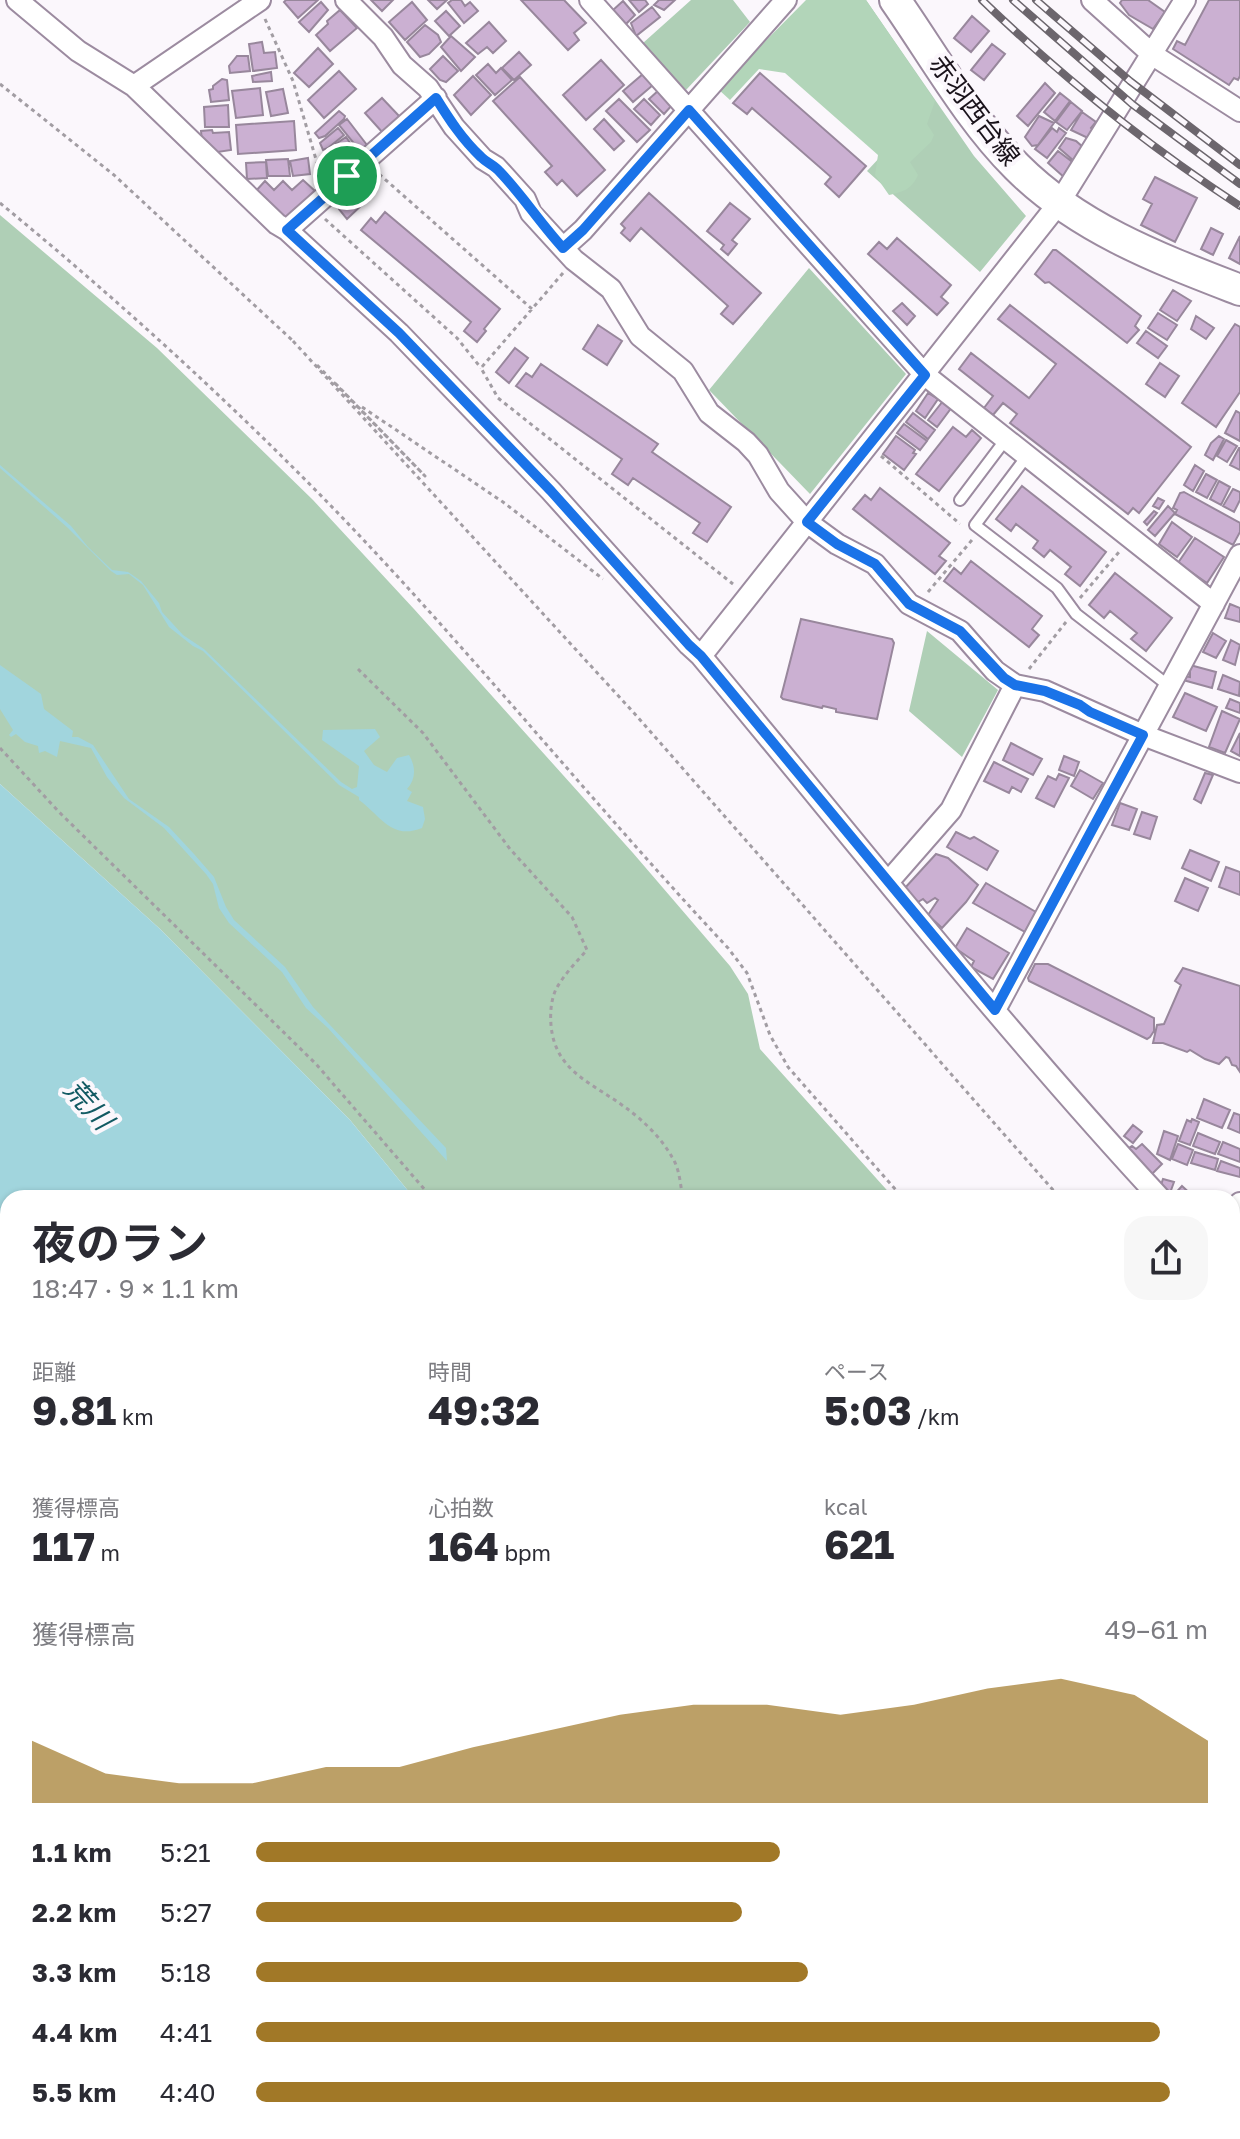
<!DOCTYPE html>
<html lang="ja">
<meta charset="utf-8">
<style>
body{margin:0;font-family:"Golos Text","Noto Sans JP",sans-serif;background:#f7f7f7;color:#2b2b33;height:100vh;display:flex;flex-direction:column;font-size:30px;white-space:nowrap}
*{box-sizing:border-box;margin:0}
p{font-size:26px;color:#7c7c81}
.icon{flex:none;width:44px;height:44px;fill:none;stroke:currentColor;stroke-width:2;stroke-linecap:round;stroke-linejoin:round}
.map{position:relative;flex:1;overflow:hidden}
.details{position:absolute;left:0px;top:1190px;width:1240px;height:950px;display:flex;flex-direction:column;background:#fff;border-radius:24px 24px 0 0;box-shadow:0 2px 6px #0004}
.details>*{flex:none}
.pin{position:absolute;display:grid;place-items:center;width:68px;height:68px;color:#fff;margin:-34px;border:4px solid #fff;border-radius:50%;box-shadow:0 2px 8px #0007}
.round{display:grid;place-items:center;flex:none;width:84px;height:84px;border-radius:24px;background:#f7f7f7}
.overview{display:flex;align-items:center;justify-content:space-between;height:136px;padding:0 32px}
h1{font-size:44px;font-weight:700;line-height:60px}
.metrics{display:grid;grid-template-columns:repeat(3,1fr);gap:12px;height:136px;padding:8px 32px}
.metrics div{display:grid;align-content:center}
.metrics b{font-size:40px;font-weight:700}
.metrics small{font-size:22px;font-weight:400}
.metrics p{font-size:22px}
.chart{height:224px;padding:16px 32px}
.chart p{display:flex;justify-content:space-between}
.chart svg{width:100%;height:144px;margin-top:8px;fill:#a17827;opacity:.7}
ul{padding:0 32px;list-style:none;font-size:26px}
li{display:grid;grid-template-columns:128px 96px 1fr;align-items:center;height:60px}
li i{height:20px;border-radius:10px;background:#a17827}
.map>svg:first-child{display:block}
.green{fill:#afcfb6}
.forest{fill:#b2d5b9}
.water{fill:#a1d5dd}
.building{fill:#cbb0d2;stroke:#98879c;stroke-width:2}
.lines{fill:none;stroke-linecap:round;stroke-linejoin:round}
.lane-casing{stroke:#9c8ba0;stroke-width:14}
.street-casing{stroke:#9c8ba0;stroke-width:24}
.secondary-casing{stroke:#9c8ba0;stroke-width:34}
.path{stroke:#a29da3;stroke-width:3;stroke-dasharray:4 4;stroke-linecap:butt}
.lane{stroke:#fff;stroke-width:10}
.street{stroke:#fff;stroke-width:20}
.secondary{stroke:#fff;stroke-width:30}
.rail-casing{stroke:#6c666d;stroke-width:8}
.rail{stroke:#fbf7fc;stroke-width:5;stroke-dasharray:15;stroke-linecap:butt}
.route-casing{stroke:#fff;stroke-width:16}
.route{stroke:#1a73e8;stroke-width:10}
.labels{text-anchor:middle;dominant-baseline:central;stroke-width:8;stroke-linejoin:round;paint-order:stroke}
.street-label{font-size:26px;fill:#19121a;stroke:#fbf7fc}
.water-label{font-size:28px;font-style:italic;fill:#125a63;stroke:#fbf7fc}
</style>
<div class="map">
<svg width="1240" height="2139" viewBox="0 0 1240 2139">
<rect width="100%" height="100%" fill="#fbf7fc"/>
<path class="green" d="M691,0H733L750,22L686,90L643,43Z
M806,0H866L974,156L1026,216L980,272L867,171L882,155Z
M0,215L157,348L313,500L414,609L633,853L730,966L748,994L760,1049L894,1198H414L350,1120L160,929L0,784Z
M809,268L906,374L810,494L709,390Z
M927,631L998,690L962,757L909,711Z
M0,1290L8,1300V2132H526L528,2139H0Z
M1232,1564L1240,1572V2139H1116L1111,2132H1232Z"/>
<path class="forest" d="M806,0H866L935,101L927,124L934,135L931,142L910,162L918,175C912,189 903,192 889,195L875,175L878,155L785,73L759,69L730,100L718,89Z"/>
<path class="water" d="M0,465L71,526L88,547L112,570L128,572L141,581L159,603L162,612L183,635L204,649L341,782L352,789L357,787L359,766L322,740L323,730L375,729L380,737L364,751L374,765L387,772L397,758L409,755C416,767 416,779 407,789L412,792L407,801L423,807L425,819L422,828C391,840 382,817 359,800V797L339,785L203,651L193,646L169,627L143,585L129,574L117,575L111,571L68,528L0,468Z
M0,665L41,694L44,709L73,731L72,737H78L93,745L129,799L169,827L194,854L214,877L226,907L234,920L285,967L313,1007L446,1148L447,1161L328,1028L306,1008L282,972L229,923L219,908L213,884L206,874L164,828L124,798L107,777L91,748L60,741L57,757L45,751L39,753L38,746L25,742L16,734L11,737L9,735L13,730L0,709Z
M0,784L160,929L350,1120L414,1198H8V1297L0,1286Z
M102,2132H145L148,2139H104Z
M537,2132H1111L1116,2139H537Z"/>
<path class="building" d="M286,0H318L298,18L284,2Z
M371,0H393L382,11Z
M428,0H447L437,9Z
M452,0H461L465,6L470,2L478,11L464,23L448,3Z
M521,0H564L586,23L574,33L579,40L568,50Z
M629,0H645L648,4L639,12Z
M659,0H675L664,10L654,5Z
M1122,0H1148L1165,12L1153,29L1129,15L1120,3Z
M1209,0H1240V76L1238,80L1234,78L1229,85L1173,49L1177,41L1185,45Z
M623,1L635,15L626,24L613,10Z
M321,2L328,10L309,32L299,22Z
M412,2L427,20L405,40L389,22Z
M652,7L660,17L636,36L631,23Z
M340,10L357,28L330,51L316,35L328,24L327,21Z
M446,11L460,26L449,36L435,21Z
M972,16L989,31L971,52L954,38Z
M489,22L506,41L493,53L487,47L478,54L466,43Z
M425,25L438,35L441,42L429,54L420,57L407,42Z
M451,36L475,57L461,71L441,47Z
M262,42L264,53L275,52L277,68L253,71L249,44Z
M992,44L1005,54L984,80L971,70Z
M318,48L333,64L309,87L294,73Z
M519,52L531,65L514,80L502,68Z
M237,56H248L250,71L230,73L229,66Z
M443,56L458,71L446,82L440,80L430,69Z
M601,60L624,85L586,120L563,95Z
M488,64L496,73L501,68L512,80L495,95L476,75Z
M339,71L356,89L324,118L308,100Z
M271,72L272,81L253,82L252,76Z
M760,73L866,166L839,197L825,184L831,177L752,108L747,114L733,103Z
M643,74L653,85L633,102L623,91Z
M473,76L491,95L471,115L454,95Z
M520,77L605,170L577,196L562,180L557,185L545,172L552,166L493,101Z
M222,79L227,80L229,100L211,102L209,90L213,89V86Z
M1045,83L1055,93L1028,126L1017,116Z
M260,88L263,115L236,118L232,91Z
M283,89L288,113L271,116L266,92Z
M659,90L673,104L664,114L649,99Z
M1060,93L1070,101L1055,121L1044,112Z
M382,98L400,117L383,133L365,113Z
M619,99L650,130L637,142L606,111Z
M644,99L660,115L651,125L634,109Z
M1071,102L1082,111L1067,130L1056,122Z
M228,105L229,127H205L204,107Z
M339,111L345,116L344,119L325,136L319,138L315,133Z
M1082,112L1096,122L1091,128L1095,132L1090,139L1071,130Z
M1039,116L1054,123L1038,145L1032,146L1025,137Z
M347,119L367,145L360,151L339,125Z
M604,119L624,141L614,150L594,129Z
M294,121L296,150L238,154L236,125Z
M338,128L344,135L328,148L323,150L320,143Z
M1052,128L1057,132L1059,128L1066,133L1047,158L1035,149Z
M212,130L213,133L229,132L231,150L211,153L203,151L201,131Z
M346,137L358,154L348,161L336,144Z
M1066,138L1076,141L1084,148L1074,161L1059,148Z
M335,147L345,161L334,167L330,165L327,167L321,156Z
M1058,151L1075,164L1065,178L1048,163Z
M308,158L310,174L293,176L290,161Z
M288,159L290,176H268L266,160Z
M266,162L267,178L247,179L246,163Z
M1155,177L1197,198L1175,242L1141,225L1152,204L1143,199Z
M303,180L315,191L284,221L255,192L265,181L274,190L283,181L292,190Z
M357,193L365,202L347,219L339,209Z
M649,193L761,293L733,324L721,314L728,306L641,228L630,241L621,233L625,228L621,224Z
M730,203L750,219L732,240L737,244L728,255L721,249L724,245L707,231Z
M385,212L500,309L484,329L486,331L477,342L464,331L471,322L361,230L371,218L376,223Z
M1211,228L1223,234L1213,255L1201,249Z
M1240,236V264L1229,258Z
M897,238L951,285L941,297L948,303L937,315L868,254L879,242L887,249Z
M1053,250H1056L1141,316L1135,326L1139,330L1127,343L1049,282L1045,283L1035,274Z
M1173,290L1191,301L1177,321L1160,310Z
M902,303L915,316L907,325L893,311Z
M1010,305L1191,447L1139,513L1133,508L1128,514L1010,423L1017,414L1003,403L993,415L984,408L993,396L959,369L971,353L1029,398L1056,364L998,319Z
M1158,313L1177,325L1167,340L1148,328Z
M1196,316L1214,328L1206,339L1191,329Z
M1235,324L1240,327V392L1216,427L1182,403Z
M598,325L622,341L607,365L583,349Z
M1146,331L1167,346L1158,358L1137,343Z
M515,348L528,358L509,383L496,372Z
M1160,363L1179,376L1165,397L1146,384Z
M541,364L658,444L652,452L731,507L707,542L693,533L700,523L633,478L628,485L612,474L622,459L516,386L526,373L532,377Z
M928,393L938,399L925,418L916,411Z
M943,401L952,407L937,427L928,420Z
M1236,411L1240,413V441L1225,433Z
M913,413L935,430L928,439L906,422Z
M904,424L927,441L920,450L897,433Z
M953,427L966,437L972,430L981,438L939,491L916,474Z
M896,436L915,450L913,453L916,454L904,470L883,454Z
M1219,436L1224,439L1213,460L1205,455L1211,443Z
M1226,440L1237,446L1227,462L1217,456Z
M1239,448H1240V470L1230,465Z
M1195,465L1204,471L1193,491L1184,485Z
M1206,474L1217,480L1207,498L1196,492Z
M1219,481L1230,487L1221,505L1210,499Z
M1022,486L1106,552L1080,586L1065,574L1071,567L1050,550L1044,557L1033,548L1038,541L1016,524L1011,531L996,519Z
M880,488L950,543L939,556L946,561L935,574L853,509L865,495L871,500Z
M1233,489L1240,492V500L1234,512L1223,506Z
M1184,492L1240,523V532L1233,545L1175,514L1177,510L1173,508L1180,493Z
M1158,498L1164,501L1159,509L1153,506Z
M1168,506L1175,513L1155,536L1148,530Z
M1154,511L1157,513L1147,525L1144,522Z
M1172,522L1192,537L1177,557L1159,544Z
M1195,538L1224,557L1207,583L1178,563Z
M971,561L1042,616L1032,629L1039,635L1029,647L944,581L954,568L961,574Z
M1115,573L1172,618L1146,651L1131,639L1137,633L1110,611L1104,618L1089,605Z
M1230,604L1240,608V622L1225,618Z
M801,619L892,639L894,643L877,719L836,712V709L823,706L822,708L783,699L781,697Z
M1213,633L1226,641L1216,658L1203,652Z
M1231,640L1240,645L1235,665L1223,660Z
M1190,665L1216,672L1212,688L1183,680L1184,676L1190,677Z
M1223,675L1240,682L1239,696L1218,689Z
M1185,693L1217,707L1206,731L1173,717Z
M1230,699L1240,703V713L1226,708Z
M1222,711L1240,719L1225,753L1209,747Z
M1240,733V756L1231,751Z
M1011,743L1042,759L1033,775L1003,760Z
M1064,756L1079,762L1074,776L1059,770Z
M994,762L1028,779L1021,792L1012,787L1009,793L984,781Z
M1080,770L1103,783L1093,799L1071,786Z
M1205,773L1213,775L1201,803L1194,799Z
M1059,774L1069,778L1054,807L1036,798L1048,776L1056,780Z
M1120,803L1137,809L1129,830L1112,825Z
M1142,812L1157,817L1150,839L1134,834Z
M956,832L970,839L974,837L998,851L987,870L947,847Z
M1190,850L1219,862L1211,881L1182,868Z
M936,854L948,858L978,885L966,902L942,928L928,915L938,900L935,898L927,903L923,899L918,902L904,889Z
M1226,867L1240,872V895L1219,887Z
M1185,878L1208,888L1198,911L1175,901Z
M986,883L1036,912L1025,932L973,903Z
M967,928L1009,953L993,979L971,967L974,961L955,948Z
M1035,964H1048L1154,1018V1031L1150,1037L1147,1039L1029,981L1028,978Z
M1183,968L1240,986V1072L1236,1066L1232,1065L1229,1058L1226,1057L1219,1064L1205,1059L1190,1050L1187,1052L1163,1043H1153L1157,1025L1164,1024L1181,985L1175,981Z
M1204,1099L1230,1110L1222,1128L1197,1118Z
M1234,1113L1240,1115V1133L1228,1128Z
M1192,1119L1199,1122L1190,1145L1179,1141L1187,1120L1191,1122Z
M1133,1125L1142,1132L1133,1143L1124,1136Z
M1164,1131L1178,1136L1170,1160L1157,1154Z
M1198,1133L1220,1142L1215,1154L1193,1146Z
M1223,1142L1240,1149V1162L1218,1154Z
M1142,1144L1162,1164L1149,1177L1126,1150L1132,1146L1136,1149Z
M1178,1144L1193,1150L1187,1165L1172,1159Z
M1195,1152L1218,1159L1215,1170L1191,1163Z
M1221,1161L1240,1168V1177L1217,1171Z
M1163,1179L1174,1182L1170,1193H1163L1160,1188Z
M1182,1186L1195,1198H1171Z"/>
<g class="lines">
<g class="lane-casing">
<path id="lane" d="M1027,456L975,525L1057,588L1076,614L1169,686
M960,500L1006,439"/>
</g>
<g class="street-casing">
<path id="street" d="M17,0L78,51L134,86L277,224L287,230L399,333L551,491L689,645L701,656C853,838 999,1024 1160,1198
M346,0L383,37L402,65L428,88L454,127L483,159L496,167L525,199L531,213L574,260L611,289L640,336L683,371L709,413L746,442L758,455L779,491L807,522L837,544L875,564L909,604L960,631L995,671L1015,685L1045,691L1143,735L1240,772
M590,0L925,375L1214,604
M1092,0L1153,55L1240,111
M134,86L260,0
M287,230L436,98
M563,248L583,230L786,0
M701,656L1059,203L1185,0
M889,881L951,810L1015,685
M995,1010L1240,555
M1232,1224L1240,1203
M1232,1274L1240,1282"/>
</g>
<g class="secondary-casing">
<path id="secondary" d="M895,0C934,56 969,119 1017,167C1079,229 1160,259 1240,290"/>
</g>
<path class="path" d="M265,19L293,81L320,173
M0,84L114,175L292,340
M379,174L532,309
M0,203C117,299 229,401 335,510C471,651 594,805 728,948L747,973L770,1035L788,1067L903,1198
M325,219L457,338L481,368
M563,273L481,368L498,398L733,584
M293,341L634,713L1060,1198
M317,365L425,476L335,383
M362,407L503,502L603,579
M881,456L960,524
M928,592L972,540
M1080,598L1119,552
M358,669L423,733L510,849L572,917L587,950C576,962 564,975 556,989C551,1000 550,1013 551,1025C555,1072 593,1083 626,1108C643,1120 662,1139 672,1157C679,1168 680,1181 682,1193L679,1198
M1029,669L1066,622
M0,748L59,812L316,1064L432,1198
M0,1294L8,1305
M0,1350L8,1348
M0,1369L8,1379
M1232,1388L1240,1397
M1232,1552L1240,1559
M1232,1649L1240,1656
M1232,1750L1240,1746
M522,2132L523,2139
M1164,2132L1168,2139"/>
<use href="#lane" class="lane"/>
<use href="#street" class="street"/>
<use href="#secondary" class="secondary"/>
<g class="rail-casing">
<path id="rail" d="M982,0C1061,76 1148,146 1240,206
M1013,0L1132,104L1240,184
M1036,0L1130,81L1240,165"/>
</g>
<use href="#rail" class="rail"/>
</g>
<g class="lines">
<g class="route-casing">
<path id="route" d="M436,98C449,119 462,139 481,157C487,163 494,165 500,172C523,196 540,223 563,248L583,230L689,110L925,375L807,522L837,544L875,564L909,604L960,631L1004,678L1015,685L1045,691L1080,705L1090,712L1143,735L995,1010L701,656L689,645L551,491L399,333L287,230Z"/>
</g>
<use href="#route" class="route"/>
</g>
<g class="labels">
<g class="street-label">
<text transform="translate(975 110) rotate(53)">赤羽西台線</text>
</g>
<g class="water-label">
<text transform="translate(89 1104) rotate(48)">荒川</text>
</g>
</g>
</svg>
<div class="pin" style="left:347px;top:176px;background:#1e9e55"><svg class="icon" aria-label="arrive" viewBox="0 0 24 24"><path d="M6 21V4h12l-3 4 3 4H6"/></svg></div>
<section class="details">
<div class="overview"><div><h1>夜のラン</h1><p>18:47 · 9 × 1.1 km</p></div><a class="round"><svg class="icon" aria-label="share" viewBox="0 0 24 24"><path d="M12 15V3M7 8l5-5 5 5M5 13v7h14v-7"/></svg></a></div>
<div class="metrics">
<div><p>距離</p><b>9.81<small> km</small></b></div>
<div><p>時間</p><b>49:32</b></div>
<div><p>ペース</p><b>5:03<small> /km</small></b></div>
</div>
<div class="metrics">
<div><p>獲得標高</p><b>117<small> m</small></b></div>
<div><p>心拍数</p><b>164<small> bpm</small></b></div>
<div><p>kcal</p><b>621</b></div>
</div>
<div class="chart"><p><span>獲得標高</span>49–61 m</p>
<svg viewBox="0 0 160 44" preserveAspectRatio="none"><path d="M0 44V25L10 35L20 38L30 38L40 33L50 33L60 27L70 22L80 17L90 14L100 14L110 17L120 14L130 9L140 6L150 11L160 25V44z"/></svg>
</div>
<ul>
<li><b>1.1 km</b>5:21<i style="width:55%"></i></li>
<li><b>2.2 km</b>5:27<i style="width:51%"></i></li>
<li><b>3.3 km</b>5:18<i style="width:58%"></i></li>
<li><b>4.4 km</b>4:41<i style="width:95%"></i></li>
<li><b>5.5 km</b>4:40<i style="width:96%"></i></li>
</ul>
</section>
</div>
